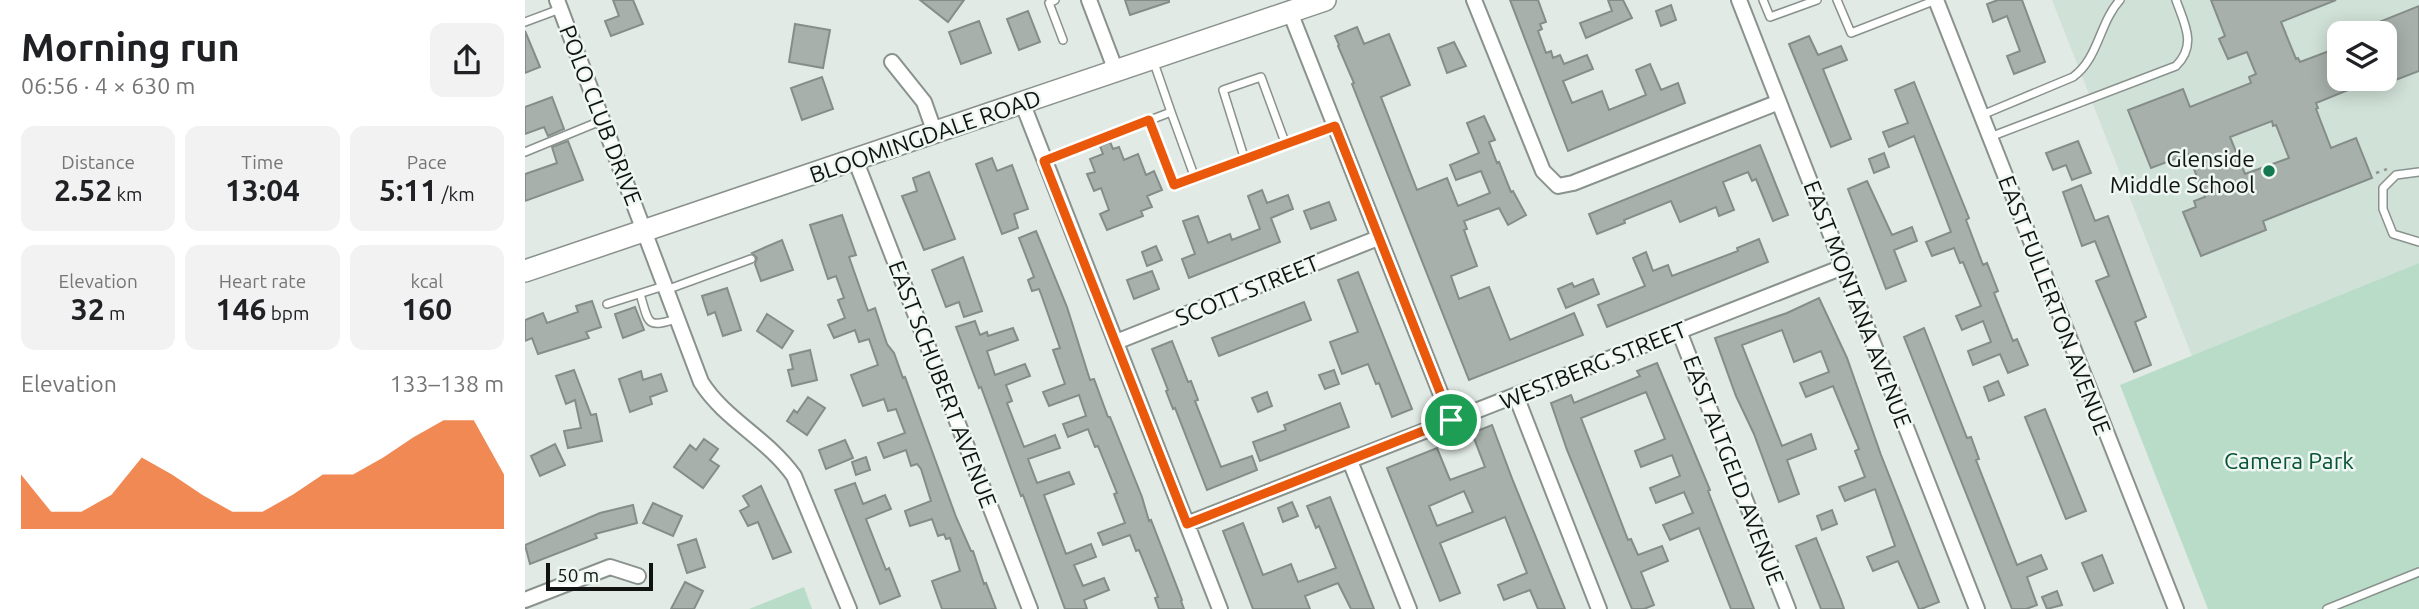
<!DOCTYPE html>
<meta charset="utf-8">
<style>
body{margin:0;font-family:Ubuntu,sans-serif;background:#f2f2f2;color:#202124;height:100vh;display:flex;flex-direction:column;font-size:26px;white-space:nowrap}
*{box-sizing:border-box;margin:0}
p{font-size:23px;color:#757577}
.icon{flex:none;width:38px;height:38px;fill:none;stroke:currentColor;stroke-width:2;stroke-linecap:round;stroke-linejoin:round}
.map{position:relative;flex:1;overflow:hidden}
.panel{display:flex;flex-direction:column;background:#fff;width:525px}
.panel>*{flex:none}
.tools{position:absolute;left:1802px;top:21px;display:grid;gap:14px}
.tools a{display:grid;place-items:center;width:70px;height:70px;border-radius:14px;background:#fff;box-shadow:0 4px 18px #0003;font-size:35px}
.scale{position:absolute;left:21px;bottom:18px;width:107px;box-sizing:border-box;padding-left:7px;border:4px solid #101311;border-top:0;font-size:19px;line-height:24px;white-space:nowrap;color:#101311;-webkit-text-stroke:5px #eef7f2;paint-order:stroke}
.pin{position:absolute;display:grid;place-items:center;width:60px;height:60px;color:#fff;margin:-30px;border:4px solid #fff;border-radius:50%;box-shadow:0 2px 7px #0007}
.round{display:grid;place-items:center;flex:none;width:74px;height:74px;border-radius:14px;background:#f2f2f2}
.summary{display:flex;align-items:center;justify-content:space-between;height:119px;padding:0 21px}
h1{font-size:38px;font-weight:700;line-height:52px}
.metrics{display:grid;grid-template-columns:repeat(3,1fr);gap:10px;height:119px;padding:7px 21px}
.metrics div{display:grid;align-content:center;border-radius:14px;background:#f2f2f2;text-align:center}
.metrics b{font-size:30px;font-weight:700}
.metrics small{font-size:19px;font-weight:400}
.metrics p{font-size:19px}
.chart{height:196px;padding:14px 21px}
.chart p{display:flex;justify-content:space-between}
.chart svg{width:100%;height:126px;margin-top:7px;fill:#ea580c;opacity:.7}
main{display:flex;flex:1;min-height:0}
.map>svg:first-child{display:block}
.built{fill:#d0e1d7;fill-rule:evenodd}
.green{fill:#b9dcc8}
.building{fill:#a7b0ab;stroke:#858d88;stroke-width:2;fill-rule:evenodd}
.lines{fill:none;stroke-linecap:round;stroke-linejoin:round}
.service-casing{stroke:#8a928d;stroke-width:10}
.minor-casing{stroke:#8a928d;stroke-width:18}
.secondary-casing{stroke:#8a928d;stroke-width:24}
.path{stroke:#919793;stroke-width:2.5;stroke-dasharray:3.5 5;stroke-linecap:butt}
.service{stroke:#fff;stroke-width:7}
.minor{stroke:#fff;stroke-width:14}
.secondary{stroke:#fff;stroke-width:21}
.route-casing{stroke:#fff;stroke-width:14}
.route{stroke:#ea580c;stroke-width:9}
.poi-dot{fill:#157950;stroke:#eef7f2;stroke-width:2.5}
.labels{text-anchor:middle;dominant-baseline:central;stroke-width:5;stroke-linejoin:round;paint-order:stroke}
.street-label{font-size:23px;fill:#101311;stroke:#eef7f2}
.poi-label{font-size:23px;fill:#101311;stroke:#eef7f2;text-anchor:end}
.park-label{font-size:23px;fill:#085336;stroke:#eef7f2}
</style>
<main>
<section class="panel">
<div class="summary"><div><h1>Morning run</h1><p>06:56 · 4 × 630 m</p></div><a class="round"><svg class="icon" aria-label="share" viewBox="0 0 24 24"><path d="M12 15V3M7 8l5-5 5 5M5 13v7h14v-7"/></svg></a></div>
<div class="metrics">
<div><p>Distance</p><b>2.52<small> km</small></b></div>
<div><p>Time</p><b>13:04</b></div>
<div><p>Pace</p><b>5:11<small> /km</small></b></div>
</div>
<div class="metrics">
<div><p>Elevation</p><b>32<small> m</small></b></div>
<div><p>Heart rate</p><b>146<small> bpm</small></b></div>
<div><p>kcal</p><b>160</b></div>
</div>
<div class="chart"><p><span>Elevation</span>133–138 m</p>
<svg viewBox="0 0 160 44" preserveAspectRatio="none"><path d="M0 44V25L10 38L20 38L30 32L40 19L50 25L60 32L70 38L80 38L90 32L100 25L110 25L120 19L130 12L140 6L150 6L160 25V44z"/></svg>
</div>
</section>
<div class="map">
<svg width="1894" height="609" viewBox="0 0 1894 609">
<rect width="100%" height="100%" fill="#e1eae4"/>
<path class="built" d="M1527,0H1894V263L1667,356ZM1815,33H1860V79H1815Z"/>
<path class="green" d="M1894,263V609H1683L1595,385Z
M279,587L287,609H224Z"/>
<path class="building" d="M88,0H108L118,24L86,36L80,21L94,16Z
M395,0H439L423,22Z
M600,0H644V2L605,15Z
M985,0H1013L1021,22L1015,24L1017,29L1013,31L1021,53L1026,51L1028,58L1035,55L1039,64L1062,55L1068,69L1038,81L1047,103L1077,91L1084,110L1121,95L1111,70L1125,64L1136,90L1153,83L1160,103L1043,151Z
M1083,0H1098L1107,18L1061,38L1055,23L1087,11Z
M1473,0H1497L1520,62L1489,74L1482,56L1495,51L1482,16L1468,22L1462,4Z
M1686,0H1811L1756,22L1771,59L1773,58L1775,62L1815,47V79H1850L1791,103L1793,108L1791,109L1806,148L1831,138L1847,178L1738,221L1741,230L1676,256L1658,212L1671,207L1669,201L1680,197L1663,154L1626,168L1603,110L1658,89L1665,107L1726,83L1724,77L1731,74L1722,52L1703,59L1694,39L1700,36ZM1747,121L1748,126L1751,125L1764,158L1720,174L1705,137Z
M1146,5L1151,20L1136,26L1131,11Z
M1894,6V71L1860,84V33H1827Z
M503,11L515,42L494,50L482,19Z
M454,21L466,53L436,64L424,32Z
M270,24L305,30L298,68L264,62Z
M832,27L839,44L864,34L885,85L856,97L892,190L922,178L933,206L965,193L956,171L931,180L925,165L954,153L942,123L959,116L970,140L964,142L972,163L974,162L986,192L988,191L1001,215L983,225L974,208L939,221L942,229L939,230L952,266L926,276L934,299L964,287L985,340L1049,313L1058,335L944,380L827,84L829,83L813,46L814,45L810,36Z
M0,31L15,67L0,73Z
M1284,36L1293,55L1316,46L1322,60L1298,69L1326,139L1306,147L1264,44Z
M929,42L941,66L922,73L913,48Z
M297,77L308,109L277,120L266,88Z
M1389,82L1444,218L1441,220L1458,265L1462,263L1473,291L1469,293L1488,341L1492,339L1503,365L1483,373L1475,354L1448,365L1443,351L1466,342L1458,321L1437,330L1431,316L1456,306L1438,262L1435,263L1429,248L1407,256L1401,242L1426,232L1389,136L1364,147L1358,132L1383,123L1370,90Z
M27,97L39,129L23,136L19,127L0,134V107Z
M43,141L58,180L0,201V174L32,163L27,147Z
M1553,141L1566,173L1547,180L1541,165L1528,170L1521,153Z
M585,142L588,149L594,147L599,160L613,154L621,175L629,171L637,190L622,196L627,207L616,211L618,216L582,230L575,214L584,210L576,188L569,191L562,174L570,172L565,159L578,154L575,146Z
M1235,145L1263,215L1248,221L1231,179L1227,181L1223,172L1198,182L1209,210L1194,216L1191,207L1155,222L1146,201L1099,220L1100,223L1072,234L1064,214Z
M1359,153L1364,167L1349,173L1344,159Z
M467,158L472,171L487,165L503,209L489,214L493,228L477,234L451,164Z
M404,172L430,239L399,250L377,196L392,191L388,178Z
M1342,181L1367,235L1387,227L1392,241L1369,250L1381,281L1361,289L1323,189Z
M1556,185L1570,221L1583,216L1621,317L1610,322L1626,365L1609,372L1571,281L1584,276L1570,241L1557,246L1538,192Z
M737,190L742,203L763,195L768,209L746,218L755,242L664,278L657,259L670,254L658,221L673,216L683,243L705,234L707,240L735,229L723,196Z
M804,202L811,220L786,229L779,211Z
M317,215L331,255L324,257L343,311L350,308L362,344L369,353L378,378L380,377L431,517L446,551H448L459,584L461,583L471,609H417L407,581L435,571L425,538L421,539L419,534L413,536L407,519L385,526L380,511L406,501L396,469L392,464L386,466L381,450L359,458L353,443L380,433L371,409L363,411L359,399L338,406L331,388L326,375L353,365L344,339L334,342L330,330L309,338L303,325L320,318L313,300L319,298L311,276L303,279L285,225Z
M511,231L542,307L565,380L569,379L583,417H585L617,497L624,521L626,520L657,600L656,601L659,609H634L630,598L633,597L614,550L611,551L605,535L578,545L573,533L600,523L589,494L592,493L573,446L570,447L563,429L543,437L538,424L561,416L554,395L524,406L518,392L540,384L528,350L535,348L516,294L514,289L507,291L503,280L509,277L494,238Z
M1234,239L1243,262L1082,327L1073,305L1120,286L1108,258L1121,252L1128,271L1143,265L1147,276L1213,251L1212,248Z
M257,240L268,270L236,281L230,264L232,258L227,253Z
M631,246L637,260L622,266L617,252Z
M438,257L457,311L439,317L434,302L421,307L407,270Z
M627,271L634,289L609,299L602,280Z
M833,272L887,409L867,417L854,383L851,384L843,364L817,374L805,342L833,332L813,280Z
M1068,279L1074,294L1041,308L1033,289L1047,283L1049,287Z
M202,288L216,330L198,336L190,312L183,315L177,296Z
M1294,298L1322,358L1356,455L1414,602L1396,609H1394L1373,561L1348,571L1342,557L1370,546L1350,489L1320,501L1314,487L1340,477L1330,451L1334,449L1308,386L1281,397L1275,383L1304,372L1296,351L1269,362L1257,330L1217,345L1257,446L1286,434L1291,449L1262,460L1274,494L1254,502L1229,434L1211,396L1190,338L1262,313Z
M67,301L76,327L61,332L64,338L13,354L7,338L0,341V320L18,313L22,323L53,312L51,306Z
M779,302L786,320L694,356L687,338Z
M110,307L119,330L98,338L90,314Z
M242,314L268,331L257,348L232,331Z
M450,321L455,335L462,332L463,336L488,328L493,340L462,351L470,375L500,364L505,376L481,385L487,401L482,403L499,447L530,435L535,448L503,459L512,483L544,472L549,484L519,495L541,554L566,544L571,557L549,565L558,586L579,578L584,590L559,600L562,609H540L498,495L496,496L456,387L454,388L431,327Z
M1399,328L1442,438L1446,437L1454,459L1451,460L1492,565L1516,555L1522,569L1502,577L1512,605L1501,609H1487L1379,337Z
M647,341L663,382L666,381L673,400L670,401L696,467L727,456L732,470L682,490L650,408L648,409L641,391L643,390L627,349Z
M285,350L292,380L267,386L263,370L268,369L265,355Z
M1132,363L1180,478L1185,490L1183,491L1229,609H1206L1174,528L1145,540L1138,525L1168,513L1159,492L1131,503L1125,488L1155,476L1147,455L1116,467L1110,451L1140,439L1121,392L1056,418L1103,540L1106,539L1113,555L1137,546L1143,561L1116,572L1129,605L1119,609H1107L1042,450L1026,403L1046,395L1049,403L1115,376L1112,371Z
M49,370L66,415L71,414L77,441L43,448L39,431L56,428L50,400L41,404L31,376Z
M809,370L814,384L800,389L794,375Z
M116,371L118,380L136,374L142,391L125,397L127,404L105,412L94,379Z
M1473,381L1479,395L1464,401L1459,387Z
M742,392L747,406L733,412L727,398Z
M283,397L300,408L282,435L262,421L269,410L272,413Z
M815,403L824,427L735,461L728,442L761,430L759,425Z
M1520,409L1561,511L1541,519L1500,417Z
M967,425L988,481L1040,609H1013L1005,590L979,600L973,585L1002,573L980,517L915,543L935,593L915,601L862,468L912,448L925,480L960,467L947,433ZM939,491L948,512L912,526L904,506Z
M179,439L193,449L185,460L194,466L178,488L149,467L165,445L171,450Z
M320,440L328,458L301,469L294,450Z
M30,444L40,465L15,476L6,456Z
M341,457L345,470L331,475L327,462Z
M330,483L338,504L360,495L366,509L341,519L361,570L364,568L375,596L355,604L310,490Z
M236,486L266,552L248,559L233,522L223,526L215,511L224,506L218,496Z
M805,497L849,609H826L813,583L780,596L785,609H728L698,531L718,523L738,575L766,564L773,582L811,568L794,526L791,528L782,506Z
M767,502L773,516L758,522L753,508Z
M128,503L157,516L148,536L118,523Z
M108,505L112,523L70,534L72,538L5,564L0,545L75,513Z
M1307,510L1312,524L1297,530L1292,516Z
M1291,538L1316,600L1319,609H1296L1271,546Z
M171,539L180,567L162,573L153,545Z
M1577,555L1588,583L1569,591L1557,563Z
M160,582L178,591L169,609H146Z
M1532,591L1537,605L1522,609L1517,597Z"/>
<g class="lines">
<g class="service-casing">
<path id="service" d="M530,0L524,3L538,40
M1238,0L1245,17L1292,0
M1312,0L1326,33L1411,0
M0,22L35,9
M646,112L670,178
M1457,115L1548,77C1574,58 1574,23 1595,0
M624,120L649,185L810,126
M1465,137L1651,66C1672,45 1660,25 1651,0
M0,152L78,120
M720,160L698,90L736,77L761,145
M519,161L646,112L628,60
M1894,172L1871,175L1858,188V209L1868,234L1894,242
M141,290L226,259
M115,294C124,322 120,329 151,319
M82,304L139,286
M1802,609L1894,572"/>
</g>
<g class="minor-casing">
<path id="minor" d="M32,0L176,382C200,420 242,438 269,476L324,609
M564,0L591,71
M949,0L1018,171L1033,186L1048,183L1254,102
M1214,0L1452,609
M1411,0L1651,609
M765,12L926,420
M367,62L399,102L410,133
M497,102L695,609
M330,159L505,609
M1154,331L1263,609
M591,342L853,238
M991,396L1074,609
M825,461L884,609
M662,524L1318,267
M0,600L85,567L113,576"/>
</g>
<g class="secondary-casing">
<path id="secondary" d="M0,271L800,0"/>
</g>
<path class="path" d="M1851,173L1862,169"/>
<use href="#service" class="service"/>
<use href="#minor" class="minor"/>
<use href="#secondary" class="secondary"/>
</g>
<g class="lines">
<g class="route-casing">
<path id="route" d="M624,120L649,185L810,126L926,420L662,524L519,161Z"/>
</g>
<use href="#route" class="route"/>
</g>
<circle class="poi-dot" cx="1744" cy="171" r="7"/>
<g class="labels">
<g class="street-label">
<text transform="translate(76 115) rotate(69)">POLO CLUB DRIVE</text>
<text transform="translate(400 136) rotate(-19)">BLOOMINGDALE ROAD</text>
<text transform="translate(722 290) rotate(-22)">SCOTT STREET</text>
<text transform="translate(1333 304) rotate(69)">EAST MONTANA AVENUE</text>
<text transform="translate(1530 305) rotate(69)">EAST FULLERTON AVENUE</text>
<text transform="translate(1068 365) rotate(-22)">WESTBERG STREET</text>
<text transform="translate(418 384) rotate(69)">EAST SCHUBERT AVENUE</text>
<text transform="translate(1209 470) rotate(69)">EAST ALTGELD AVENUE</text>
</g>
<g class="poi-label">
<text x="1730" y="158">Glenside<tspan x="1730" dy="26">Middle School</tspan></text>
</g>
<g class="park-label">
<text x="1764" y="460">Camera Park</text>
</g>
</g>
</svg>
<div class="tools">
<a><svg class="icon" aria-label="layers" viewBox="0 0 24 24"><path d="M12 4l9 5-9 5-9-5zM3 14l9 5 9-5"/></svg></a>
</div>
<div class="scale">50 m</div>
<div class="pin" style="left:926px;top:420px;background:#1e9e55"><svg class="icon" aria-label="arrive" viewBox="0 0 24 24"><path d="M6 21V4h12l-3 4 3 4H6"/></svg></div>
</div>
</main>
